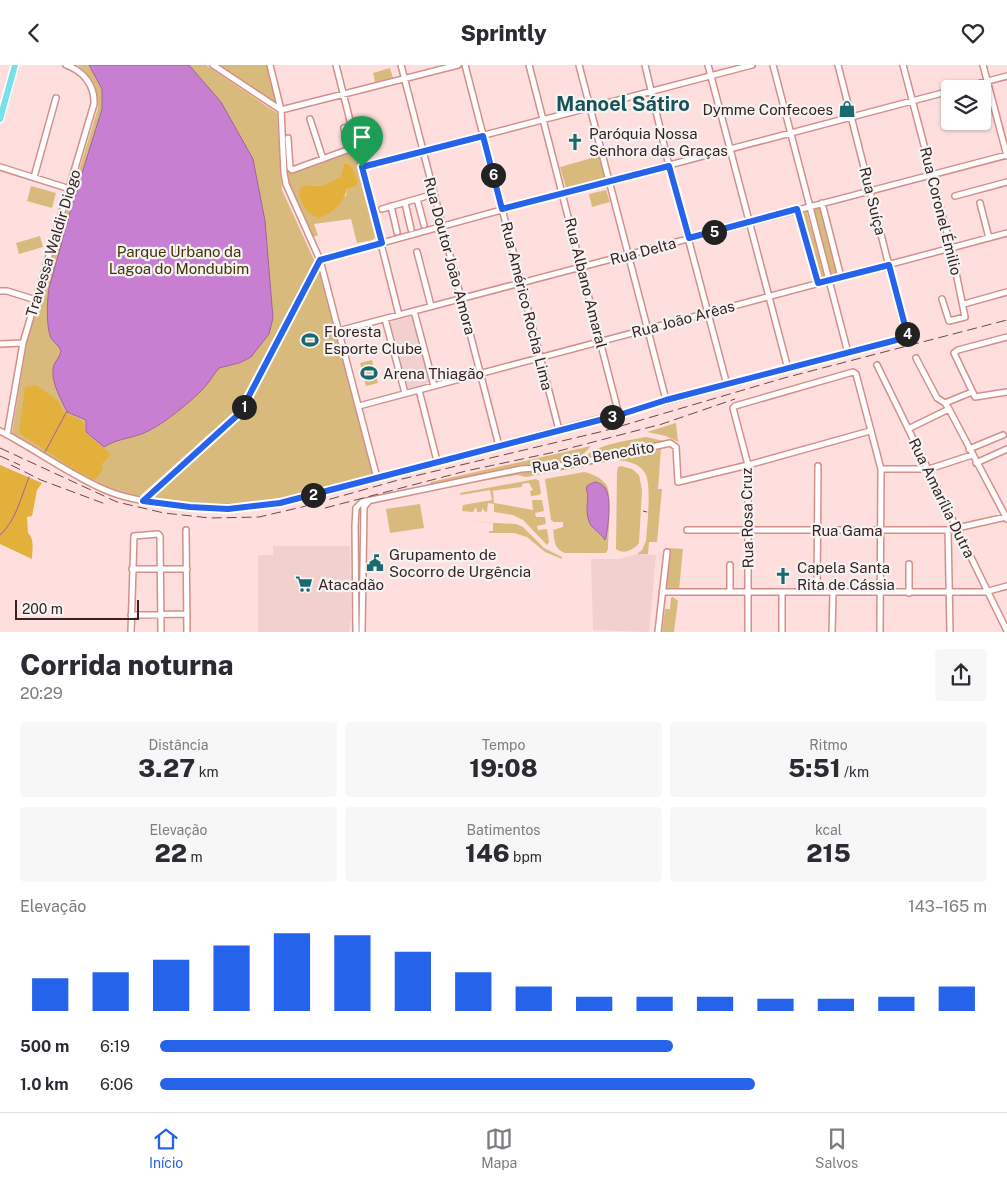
<!DOCTYPE html>
<html lang="pt">
<meta charset="utf-8">
<style>
body{margin:0;font-family:"Public Sans",sans-serif;background:#f7f7f7;color:#2b2b33;height:100vh;display:flex;flex-direction:column;font-size:19px;white-space:nowrap}
*{box-sizing:border-box;margin:0}
p{font-size:16px;color:#7c7c81}
.icon{flex:none;width:28px;height:28px;fill:none;stroke:currentColor;stroke-width:2;stroke-linecap:round;stroke-linejoin:round}
.map{position:relative;height:567px;overflow:hidden}
.drawer{display:flex;flex-direction:column;background:#fff;flex:1}
.drawer>*{flex:none}
.tools{position:absolute;left:941px;top:15px;display:grid;gap:10px}
.tools a{display:grid;place-items:center;width:50px;height:50px;border-radius:5px;background:#fff;box-shadow:0 1px 4px #0004;font-size:25px}
.scale{position:absolute;left:15px;bottom:12px;width:124px;box-sizing:border-box;padding-left:5px;border:2px solid #3c211f;border-top:0;font-size:14px;line-height:18px;white-space:nowrap;color:#3c211f;-webkit-text-stroke:4px #f4f4f4;paint-order:stroke}
.pin{position:absolute;display:grid;place-items:center;width:42px;height:42px;color:#fff;margin:-51px -21px;border-radius:50% 50% 50% 0;rotate:-45deg;box-shadow:0 0 5px #0007}
.pin .icon{rotate:45deg}
.km{position:absolute;width:25px;height:25px;margin:-12px;border-radius:50%;background:#222;color:#fff;font-size:14px;line-height:25px;text-align:center}
.round{display:grid;place-items:center;flex:none;width:52px;height:52px;border-radius:5px;background:#f7f7f7}
.summary{display:flex;align-items:center;justify-content:space-between;height:85px;padding:0 20px}
h1{font-size:28px;font-weight:800;line-height:38px}
.stats{display:grid;grid-template-columns:repeat(3,1fr);gap:8px;height:85px;padding:5px 20px}
.stats div{display:grid;align-content:center;border-radius:5px;background:#f7f7f7;text-align:center}
.stats b{font-size:25px;font-weight:800}
.stats small{font-size:14px;font-weight:400}
.stats p{font-size:14px}
.chart{height:140px;padding:10px 20px}
.chart p{display:flex;justify-content:space-between}
.chart svg{width:100%;height:90px;margin-top:5px;stroke:#2563eb;stroke-width:6}
ul{padding:0 20px;list-style:none;font-size:16px}
li{display:grid;grid-template-columns:80px 60px 1fr;align-items:center;height:38px}
li i{height:12px;border-radius:6px;background:#2563eb}
header{display:flex;justify-content:space-between;align-items:center;height:65px;padding:0 20px;background:#fff;font-size:22px;font-weight:800}
.tab-bar{display:flex;justify-content:space-around;align-items:center;height:70px;border-top:1px solid #e1e1e2;background:#fff;font-size:14px;color:#7c7c81}
.tab-bar a{display:grid;justify-items:center;gap:2px}
.tab-bar .selected{color:#2563eb}
.map>svg:first-child{display:block}
.built{fill:#f1d0cd}
.green{fill:#d9ba7d;fill-rule:evenodd}
.forest{fill:#e3b03c}
.water{fill:#c97fd1;stroke:#9f639c}
.lines{fill:none;stroke-linecap:round;stroke-linejoin:round}
.stream{stroke:#9f639c;stroke-width:1}
.minor-casing{stroke:#d48f8a;stroke-width:8}
.major-casing{stroke:#fff;stroke-width:9}
.minor{stroke:#fff;stroke-width:5}
.major{stroke:#75e1e9;stroke-width:6}
.rail{stroke:#674b49;stroke-width:1;stroke-dasharray:10 5;stroke-linecap:butt}
.route-casing{stroke:#fff;stroke-width:10}
.route{stroke:#2563eb;stroke-width:6}
.labels{text-anchor:middle;dominant-baseline:central;stroke-width:4.5;stroke-linejoin:round;paint-order:stroke}
.poi-label{font-size:15px;fill:#3c211f;stroke:#f4f4f4;text-anchor:start}
.street-label{font-size:15px;fill:#3c211f;stroke:#f4f4f4}
.park-label{font-size:15px;fill:#473301;stroke:#f4f4f4}
.district-label{font-size:20px;font-weight:bold;fill:#165257;stroke:#f4f4f4}
</style>
<header><svg class="icon" aria-label="back" viewBox="0 0 24 24"><path d="M15 5l-7 7 7 7"/></svg>Sprintly<svg class="icon" aria-label="heart" viewBox="0 0 24 24"><path d="M12 20l-8-8c-3-5 5-10 8-4 3-6 11-1 8 4z"/></svg></header>
<div class="map">
<svg width="1007" height="567" viewBox="0 0 1007 567">
<rect width="100%" height="100%" fill="#fedfdd"/>
<path class="built" d="M410,252L414,254L431,317L407,324L389,260L391,257Z
M273,481H350L351,553L349,567H258V490H273Z
M638,489L656,490L649,567L593,565L591,494H619Z"/>
<path class="green" d="M77,0H206L277,48L282,125L315,197L265,294L237,344L140,431C93,423 52,393 12,369V367L27,276L98,43C99,24 92,11 77,0Z
M218,0H267L277,39L276,40Z
M390,3L393,13L375,17L373,8Z
M353,84L375,172L373,175L357,178L351,154L314,159L318,170L313,172L290,125L287,107ZM346,97C355,101 353,113 354,122L347,124L346,131L307,120L321,121L342,112L344,99Z
M599,91L605,113L566,123L560,102Z
M31,121L56,128L52,143L27,136Z
M606,125L610,137L592,142L589,129Z
M821,142L839,210L831,212L812,145Z
M806,145L825,211L820,214L800,149Z
M40,171L43,182L19,189L16,178Z
M319,205L373,409L371,411C324,424 276,440 226,440C202,440 177,435 153,433V431L237,356L245,345Z
M372,295L378,318L366,321L360,298Z
M676,358L678,377L666,371L647,367Z
M646,372L664,376L634,383L630,382L585,393C592,380 631,375 646,372Z
M591,381L580,393L569,396L513,403L430,420L431,417Z
M661,384L658,424H662L657,477H649L648,489H637L642,485L646,476C647,461 652,420 645,408C639,398 627,396 617,395V393Z
M607,395L606,397L526,412L518,410L452,421L525,407L575,402Z
M621,401L632,404L639,410L642,425L639,478C634,485 623,490 616,484L617,407L618,402Z
M584,407C593,409 602,413 607,421C612,431 608,471 608,484L606,488H565C554,484 555,476 553,465L563,462V457H554L551,455L545,414ZM595,417C601,418 605,421 607,427C611,436 608,466 605,475L601,469C583,464 588,434 588,420Z
M536,414L539,416L541,428L539,430L531,431L530,426L533,425L529,418L522,419V422L491,426H493L494,438L533,445L532,435H542L544,446L535,448L536,452H545L546,459L537,461L538,465L547,464L549,477L547,480L523,455L513,450L494,447V439L488,438L487,447L484,446L483,443L481,447H477L476,442L473,447L462,446L463,440L492,435L490,425L461,430L460,428Z
M420,439L424,463L390,468L386,444Z
M462,456L516,459L523,462L544,483L562,492V494L545,487L527,472L514,468H489V466H493V458Z
M669,483L683,484L679,525L665,524Z
M673,532L678,536L674,567H662L665,544H670L671,533Z"/>
<path class="forest" d="M346,97C353,100 355,110 358,117L354,122L347,124C343,139 333,148 319,153C307,149 302,140 299,129L301,122L307,120L321,121L341,112L344,99Z
M36,320L58,336L64,347L84,357L85,368L111,389L102,399L103,404L95,415L77,406L19,368L25,322Z
M0,400L42,418L37,425L32,451L27,452L28,468C35,474 32,485 32,494L0,479Z"/>
<path class="water" d="M89,0H189L221,37L253,94L265,156L273,253L269,269L251,292L239,298L219,303C213,310 209,318 202,325C190,337 166,357 150,365C134,374 120,372 104,382L86,367V355L67,347C61,334 49,314 54,300C56,295 60,292 61,286C59,280 54,278 51,273C46,262 47,236 49,223L73,137L102,44V24Z
M595,417C601,418 605,421 607,427C611,436 608,467 605,475C600,466 591,466 588,453C585,442 590,433 586,423L588,420Z"/>
<g class="lines">
<path class="stream" d="M45,387L67,346
M0,470C16,456 21,432 29,412"/>
<g class="minor-casing">
<path id="minor" d="M213,0L281,45
M270,0L281,45L284,108L286,119L320,195L377,413
M336,0L399,250
M401,0L499,381
M465,0L559,365
M529,0L619,350
M579,0L666,335
M645,0L669,101L727,320
M708,0L788,304
M773,0L848,288
M903,0L951,183L965,252L949,256L942,234
M983,0L1007,91
M958,24L1007,11
M281,45L458,0
M310,54L323,94
M288,73L290,103L292,105L347,85L348,83L344,63L351,61
M0,102L70,124
M362,102L752,0
M34,112L56,33
M955,131L1007,117
M417,134L424,160
M405,138L411,164
M822,138L841,212
M980,138L989,173
M391,141L397,167
M382,144L434,129
M797,145L818,218
M417,187L431,241
M320,195L563,128L950,26
M0,226H7L36,235
M964,239L1007,227
M414,246L434,321
M385,254L405,328
M338,266L1007,90
M1007,272L958,285L954,288L975,332L1007,327
M0,279L23,278
M916,293L937,333L945,338L949,344L1007,454
M877,300L1007,566
M419,325L437,396
M945,338L972,327
M359,341L1007,168
M908,364L949,344
M0,366C35,384 67,408 103,424C123,433 144,436 166,439C213,444 255,444 302,433L907,272L838,0
M7,370L23,278L94,39C95,20 83,6 66,0
M969,384L1003,370
M976,398L1007,384
M881,404H929L972,390
M143,436L240,348L320,195
M186,465L187,567
M687,465H948L1006,452
M948,465L950,567
M909,499V528
M730,500V527
M132,504H187
M662,527H985L1007,521
M782,527V567
M817,527L818,401
M131,550L187,549
M131,567L134,471L158,469L160,471L161,567
M356,567L355,461L356,443L362,437L521,404L552,402L579,398L670,378L676,382L678,417L748,400L870,366
M362,567L364,442L369,436
M658,567L667,487
M748,567V400L733,343L735,341L853,307L856,309L881,404L880,567
M832,567L833,527"/>
</g>
<g class="major-casing">
<path id="major" d="M0,54L15,0"/>
</g>
<use href="#minor" class="minor"/>
<use href="#major" class="major"/>
<path class="rail" d="M0,383L117,437L164,448L210,453L259,452L302,442L402,414L604,366L784,313L1007,255
M0,391L20,400
M11,400L41,415L108,440
M325,443L466,406L555,387L662,359L735,334
M643,446L647,447"/>
</g>
<g class="lines">
<g class="route-casing">
<path id="route" d="M483,71L502,144L669,101L689,173L797,144L818,218L889,200L908,272L666,335L619,350L280,438L228,444L190,442L143,436L240,348L320,195L382,178L362,102Z"/>
</g>
<use href="#route" class="route"/>
</g>
<defs>
<g id="shop-bare" transform="scale(1.35)"><path d="M-5-2.5h2.3a2.7 3.5 0 0 1 5.4 0H5L5.5 6h-11ZM-1.5-2.5h3a1.5 2.3 0 0 0-3 0Z" fill="#1c686f" stroke="#f4f4f4" stroke-width="2.5" paint-order="stroke"/></g>
<g id="church-bare" transform="scale(1.35)"><path d="M-1.2-6h2.4v3.5h3.3v2.4h-3.3V6h-2.4V-.1h-3.3v-2.4h3.3Z" fill="#1c686f" stroke="#f4f4f4" stroke-width="2.5" paint-order="stroke"/></g>
<g id="stadium-bare" transform="scale(1.35)"><path d="M0-5a6.5 5 0 1 0 0 10a6.5 5 0 1 0 0-10ZM-3.5-1.8h7v3.6h-7Z" fill="#1c686f" stroke="#f4f4f4" stroke-width="2.5" paint-order="stroke"/></g>
<g id="civic-bare" transform="scale(1.35)"><path d="M-.6-6.5H3V-4.5H.6V-3L4-1V1h2V6H-6V1h2V-1L-.6-3ZM-1.2 2.5V6h2.4V2.5Z" fill="#1c686f" stroke="#f4f4f4" stroke-width="2.5" paint-order="stroke"/></g>
<g id="supermarket-bare" transform="scale(1.35)"><path d="M-6-5.5h2.5l.6 2H6L4.5 2H-2.5L-4.4-4H-6ZM-1.5 3.2a1.3 1.3 0 1 0 .1 0ZM3 3.2a1.3 1.3 0 1 0 .1 0Z" fill="#1c686f" stroke="#f4f4f4" stroke-width="2.5" paint-order="stroke"/></g>
</defs>
<g fill-rule="evenodd">
<use href="#shop-bare" x="847" y="44"/>
<use href="#church-bare" x="575" y="77"/>
<use href="#stadium-bare" x="310" y="275"/>
<use href="#stadium-bare" x="369" y="308"/>
<use href="#civic-bare" x="375" y="498"/>
<use href="#church-bare" x="783" y="511"/>
<use href="#supermarket-bare" x="304" y="519"/>
</g>
<g class="labels">
<g class="poi-label">
<text x="833" y="44" text-anchor="end">Dymme Confecoes</text>
<text x="589" y="68">Paróquia Nossa<tspan x="589" dy="17">Senhora das Graças</tspan></text>
<text x="324" y="266">Floresta<tspan x="324" dy="17">Esporte Clube</tspan></text>
<text x="383" y="308">Arena Thiagão</text>
<text x="389" y="489">Grupamento de<tspan x="389" dy="17">Socorro de Urgência</tspan></text>
<text x="797" y="502">Capela Santa<tspan x="797" dy="17">Rita de Cássia</tspan></text>
<text x="318" y="519">Atacadão</text>
</g>
<g class="street-label">
<text transform="translate(873 136) rotate(76)">Rua Suíça</text>
<text transform="translate(941 146) rotate(76)">Rua Coronel Émilio</text>
<text transform="translate(53 178) rotate(-73)">Travessa Waldir Diogo</text>
<text transform="translate(643 186) rotate(-15)">Rua Delta</text>
<text transform="translate(450 191) rotate(75)">Rua Doutor João Amora</text>
<text transform="translate(586 218) rotate(76)">Rua Albano Amaral</text>
<text transform="translate(527 241) rotate(76)">Rua Américo Rocha Lima</text>
<text transform="translate(683 254) rotate(-15)">Rua João Arêas</text>
<text transform="translate(593 392) rotate(-10)">Rua São Benedito</text>
<text transform="translate(942 433) rotate(64)">Rua Amarília Dutra</text>
<text transform="translate(747 453) rotate(-91)">Rua Rosa Cruz</text>
<text x="847" y="465">Rua Gama</text>
</g>
<g class="park-label">
<text x="179" y="186">Parque Urbano da<tspan x="179" dy="17">Lagoa do Mondubim</tspan></text>
</g>
<g class="district-label">
<text x="623" y="39">Manoel Sátiro</text>
</g>
</g>
</svg>
<div class="tools">
<a><svg class="icon" aria-label="layers" viewBox="0 0 24 24"><path d="M12 4l9 5-9 5-9-5zM3 14l9 5 9-5"/></svg></a>
</div>
<div class="scale">200 m</div>
<div class="pin" style="left:362px;top:102px;background:#1e9e55"><svg class="icon" aria-label="arrive" viewBox="0 0 24 24"><path d="M6 21V4h12l-3 4 3 4H6"/></svg></div>
<b class="km" style="left:244px;top:342px">1</b>
<b class="km" style="left:313px;top:430px">2</b>
<b class="km" style="left:612px;top:352px">3</b>
<b class="km" style="left:907px;top:269px">4</b>
<b class="km" style="left:714px;top:167px">5</b>
<b class="km" style="left:493px;top:110px">6</b>
</div>
<section class="drawer">
<div class="summary"><div><h1>Corrida noturna</h1><p>20:29</p></div><a class="round"><svg class="icon" aria-label="share" viewBox="0 0 24 24"><path d="M12 15V3M7 8l5-5 5 5M5 13v7h14v-7"/></svg></a></div>
<div class="stats">
<div><p>Distância</p><b>3.27<small> km</small></b></div>
<div><p>Tempo</p><b>19:08</b></div>
<div><p>Ritmo</p><b>5:51<small> /km</small></b></div>
</div>
<div class="stats">
<div><p>Elevação</p><b>22<small> m</small></b></div>
<div><p>Batimentos</p><b>146<small> bpm</small></b></div>
<div><p>kcal</p><b>215</b></div>
</div>
<div class="chart"><p><span>Elevação</span>143–165 m</p>
<svg viewBox="0 0 160 44" preserveAspectRatio="none"><path d="M5 44V28M15 44V25M25 44V19M35 44V12M45 44V6M55 44V7M65 44V15M75 44V25M85 44V32M95 44V37M105 44V37M115 44V37M125 44V38M135 44V38M145 44V37M155 44V32"/></svg>
</div>
<ul>
<li><b>500 m</b>6:19<i style="width:62%"></i></li>
<li><b>1.0 km</b>6:06<i style="width:72%"></i></li>
</ul>
</section>
<nav class="tab-bar">
<a class="selected"><svg class="icon" aria-label="home" viewBox="0 0 24 24"><path d="M3 11l9-7 9 7M6 9v11h12V9"/></svg>Início</a>
<a><svg class="icon" aria-label="map" viewBox="0 0 24 24"><path d="M3 6l6-2 6 2 6-2v14l-6 2-6-2-6 2zM9 4v14M15 6v14"/></svg>Mapa</a>
<a><svg class="icon" aria-label="saved" viewBox="0 0 24 24"><path d="M7 4h10v16l-5-4-5 4z"/></svg>Salvos</a>
</nav>
